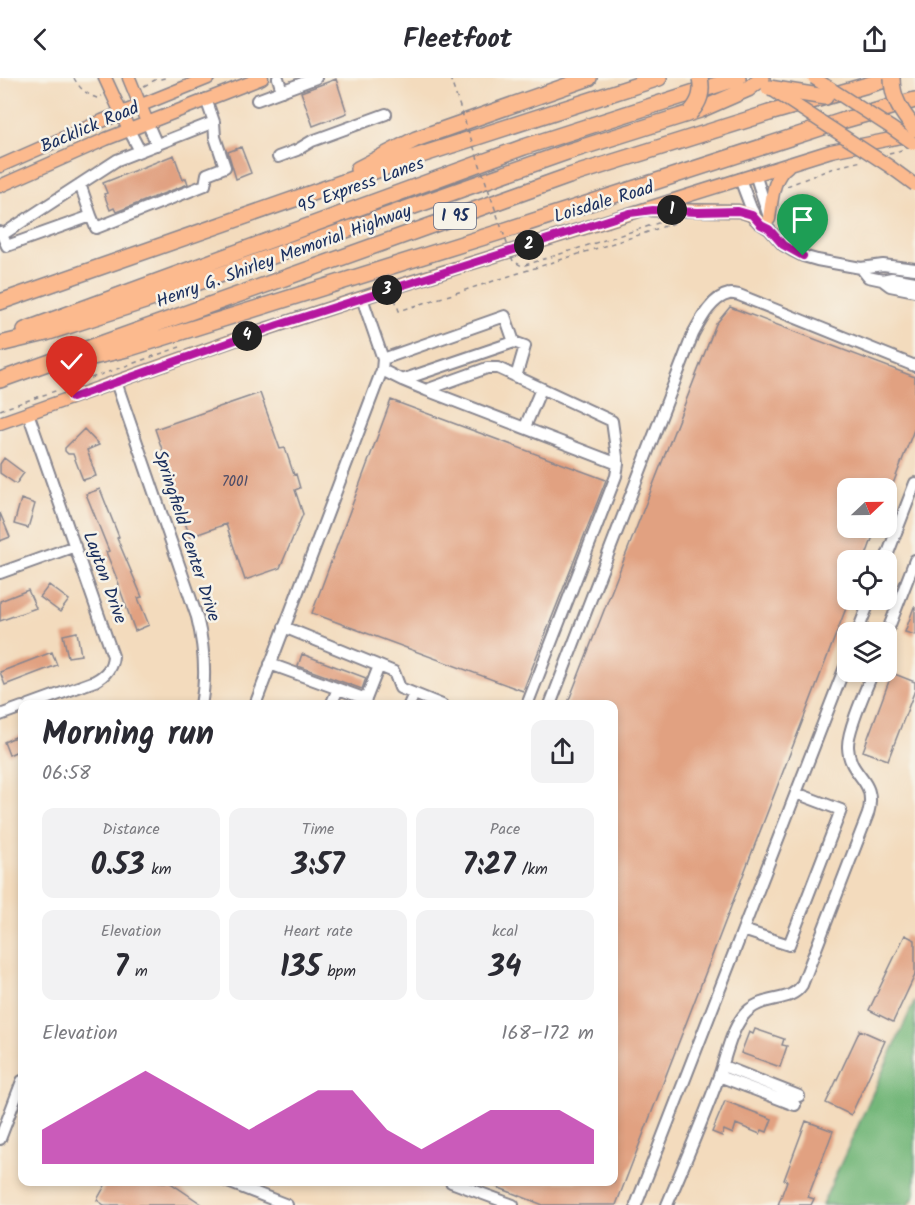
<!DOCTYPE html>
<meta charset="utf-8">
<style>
body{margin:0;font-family:Kalam,sans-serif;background:#f2f2f3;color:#2b2b33;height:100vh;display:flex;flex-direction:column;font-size:22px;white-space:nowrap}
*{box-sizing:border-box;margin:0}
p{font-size:20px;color:#7c7c81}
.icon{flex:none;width:33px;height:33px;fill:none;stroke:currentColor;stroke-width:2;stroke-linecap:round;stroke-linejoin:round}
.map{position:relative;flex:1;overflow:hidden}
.sheet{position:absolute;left:18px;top:622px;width:600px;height:486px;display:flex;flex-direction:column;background:#fff;border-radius:12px;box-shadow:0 3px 9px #0003}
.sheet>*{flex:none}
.needle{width:39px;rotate:68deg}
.tools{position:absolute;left:837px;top:400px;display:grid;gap:12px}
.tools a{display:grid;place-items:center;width:60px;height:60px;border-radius:12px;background:#fff;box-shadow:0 3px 9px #0003;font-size:30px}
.pin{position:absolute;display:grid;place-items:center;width:51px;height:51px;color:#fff;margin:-62px -26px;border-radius:50% 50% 50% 0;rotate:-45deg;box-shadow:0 0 6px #0007}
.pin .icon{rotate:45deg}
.km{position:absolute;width:30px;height:30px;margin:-15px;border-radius:50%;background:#222;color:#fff;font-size:16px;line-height:30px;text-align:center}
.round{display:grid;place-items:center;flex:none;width:63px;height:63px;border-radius:12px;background:#f2f2f3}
.headline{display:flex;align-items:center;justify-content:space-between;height:102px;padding:0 24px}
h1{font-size:33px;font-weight:600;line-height:45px}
.stats{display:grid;grid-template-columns:repeat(3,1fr);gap:9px;height:102px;padding:6px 24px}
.stats div{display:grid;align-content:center;border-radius:12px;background:#f2f2f3;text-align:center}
.stats b{font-size:30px;font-weight:600}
.stats small{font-size:16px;font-weight:400}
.stats p{font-size:16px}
.chart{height:168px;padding:12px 24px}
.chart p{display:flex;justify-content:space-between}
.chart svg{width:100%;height:108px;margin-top:6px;fill:#b5179e;opacity:.7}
header{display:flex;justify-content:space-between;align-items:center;height:78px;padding:0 24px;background:#fff;font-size:27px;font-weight:600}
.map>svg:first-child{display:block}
.forest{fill:#74b77a;stroke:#48736c;stroke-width:1.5}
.building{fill:#e1a181}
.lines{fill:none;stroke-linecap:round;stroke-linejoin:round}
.minor-casing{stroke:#87858e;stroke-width:14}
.major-casing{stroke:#87858e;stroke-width:15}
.highway-casing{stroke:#87858e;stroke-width:18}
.path{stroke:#87858e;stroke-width:1.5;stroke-dasharray:4.5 4.5;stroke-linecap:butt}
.minor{stroke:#fff;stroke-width:10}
.major{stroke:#fcba8e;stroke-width:12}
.highway{stroke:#fcba8e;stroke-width:15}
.major-bridge-casing{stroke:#87858e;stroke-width:15;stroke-linecap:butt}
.highway-bridge-casing{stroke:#87858e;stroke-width:18;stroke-linecap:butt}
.path-bridge{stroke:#87858e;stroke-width:1.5;stroke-dasharray:4.5 4.5;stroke-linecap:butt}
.major-bridge{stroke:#fcba8e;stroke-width:12}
.highway-bridge{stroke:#fcba8e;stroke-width:15}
.route-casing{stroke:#fff;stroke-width:12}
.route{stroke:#b5179e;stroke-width:8}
.labels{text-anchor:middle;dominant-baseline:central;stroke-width:5;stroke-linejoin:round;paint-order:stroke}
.number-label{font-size:15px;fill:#4c4c67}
.shield{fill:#f7f3e8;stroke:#5d6a87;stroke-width:1.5}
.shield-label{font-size:16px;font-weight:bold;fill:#1b2f5e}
.street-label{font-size:18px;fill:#1b2f5e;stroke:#f7f3e8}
</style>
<header><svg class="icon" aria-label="back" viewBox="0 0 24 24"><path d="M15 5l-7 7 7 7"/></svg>Fleetfoot<svg class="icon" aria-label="share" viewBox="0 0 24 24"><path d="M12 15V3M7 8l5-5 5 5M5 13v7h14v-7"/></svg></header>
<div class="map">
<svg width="915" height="1127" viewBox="0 0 915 1127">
<rect width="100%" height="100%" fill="#f7f3e8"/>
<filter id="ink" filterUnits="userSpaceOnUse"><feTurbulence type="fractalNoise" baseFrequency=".0167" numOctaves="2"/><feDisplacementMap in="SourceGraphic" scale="12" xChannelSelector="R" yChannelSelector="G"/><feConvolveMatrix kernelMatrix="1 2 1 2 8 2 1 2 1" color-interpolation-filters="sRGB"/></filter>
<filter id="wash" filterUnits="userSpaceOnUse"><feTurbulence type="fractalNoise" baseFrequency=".008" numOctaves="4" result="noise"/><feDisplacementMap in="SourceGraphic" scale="24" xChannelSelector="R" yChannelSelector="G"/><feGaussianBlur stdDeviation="1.35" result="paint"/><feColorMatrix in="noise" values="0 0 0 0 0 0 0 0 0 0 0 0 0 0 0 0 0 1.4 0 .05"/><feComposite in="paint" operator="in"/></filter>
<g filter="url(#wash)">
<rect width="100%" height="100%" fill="#f3dbbd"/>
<path class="forest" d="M915,922V1117L909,1127H822Z"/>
<g id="blocks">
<path class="building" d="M336,1L347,35L313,48L301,14Z
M241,69L251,95L236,101L228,74Z
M174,77L183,102L186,100L188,106L116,134L114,130L110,132L104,116L107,115L103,105Z
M730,229L915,299V349L891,411H848V450H876L864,483H848V525L616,1127H543L484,1104H614V627H567L716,246Z
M260,315L280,371L285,370L294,397L296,396L300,410L295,412L303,436L280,490L245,502L226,446L190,459L162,378L164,377L155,351Z
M391,322L606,402L523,613L312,535Z
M84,351L99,367L87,372L96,398L83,402L73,376H68L65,373V370Z
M4,380L24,395L16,406L0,395V386Z
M100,411L119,459L117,460L142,519L138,520L149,547L135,553L118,506H119L106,474L109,473L86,416Z
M21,421L35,426L28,450L14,446Z
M0,435L10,459L0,463Z
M49,507L69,522L60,534L40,519Z
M28,512L36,530L0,543V523Z
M914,529H915V557L905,554Z
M77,554L81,577L68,579L63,557Z
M52,574L57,587L5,607L0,594Z
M302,576L366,600L362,611L298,588Z
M892,595L915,604V612L888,682L863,673Z
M22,656V671L9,677L4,664Z
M905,857L915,862V897L893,944L869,932Z
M755,951L784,961L782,967L787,968L780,989L741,975L749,954L753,956Z
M860,952L885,963L851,1037L826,1025Z
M725,1023L772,1041L767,1054L762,1052L760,1056L736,1046L733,1056L724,1052L722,1058L712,1054Z
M806,1043L833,1053L808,1119L814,1121L811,1127H778L787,1103L784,1102Z
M107,1104H169L203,1127H104L97,1122Z"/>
</g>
</g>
<g filter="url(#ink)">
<use href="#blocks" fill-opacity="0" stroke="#87858e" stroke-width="1.5"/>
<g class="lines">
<g class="minor-casing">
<path id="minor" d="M278,0L282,13
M257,22L316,0
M147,44L157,67
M129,52L140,73
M278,79L297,72L312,63L386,36
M755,96L769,139
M740,101L751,130L758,144L769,151L783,167L793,173L803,178L817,182L861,190L883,187L915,191
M80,106L91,138
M0,154L2,157L117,82L214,44L206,21
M2,157L7,168L91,138L96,150L205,107L207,96L225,89L215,59L214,44
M861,190L868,199L882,202L892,200L915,204
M882,202L890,208L915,213
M383,281L505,238L514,264
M382,292L402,302L426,312L618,386
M402,302L514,264L525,268L516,299
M116,304L197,539C204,568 207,597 201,627
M426,312L487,290H498L612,343L618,386L616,398L527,627
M28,335L113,578C112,590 106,597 95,603L29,627
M525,349L541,311
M885,483L915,405
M0,495L75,468
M284,549L394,594L400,610L442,627
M857,555L870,522
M886,557L915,482
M270,586L366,621L379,588
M255,627L382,292L383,281L362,220
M331,627L338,611
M409,627L414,616
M550,627L693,256C700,243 712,219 729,216C730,215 739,217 739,217L915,288
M0,637L22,629
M743,852L789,867L841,732L796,715
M723,988L799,1018
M719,998L795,1027
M0,1061L22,1003
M228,1104L287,1127
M451,1104L513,1127
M636,1127L848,581
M667,1127C685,1084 703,1042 719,998C726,979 730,955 743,938C761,915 789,927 802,907L868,736C878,700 849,700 848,669C847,653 866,611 873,594"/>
</g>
<g class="major-casing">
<path id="major" d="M105,0L129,52
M129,0L147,44
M0,88L102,43L208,0
M0,108L106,61L262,0
M652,132L739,133L751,137L757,142
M769,141C772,123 772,99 788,88
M0,345L257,254L392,210L831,73L911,57"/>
</g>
<g class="highway-casing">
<path id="highway" d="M358,91L416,61L589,0
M0,224L412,80L659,0
M25,252L524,69L738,0
M0,266L46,255L151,221L567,74L700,32L748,11L762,0
M80,282L127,271L497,155L845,42L915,22
M0,302L569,98L769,35L892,0"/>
</g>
<path class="path" d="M74,0C79,10 87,17 97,20L102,18
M144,8L155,2L165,0
M889,75L902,72
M787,108L836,89L862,83
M646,149L658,145L663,148
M395,221L399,233L642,156L677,144
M91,300L180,269
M0,332L58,312"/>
<use href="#minor" class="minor"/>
<use href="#major" class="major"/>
<use href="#highway" class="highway"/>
<g class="major-bridge-casing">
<path id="major-bridge" d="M814,0L890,49L913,65
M771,11L889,88L915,107"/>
</g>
<g class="highway-bridge-casing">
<path id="highway-bridge" d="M892,0C892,21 902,35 915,51
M769,10L825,19L829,10
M690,35C700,24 703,14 700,0"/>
</g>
<path class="path-bridge" d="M450,0L513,183L522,188L646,149"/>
<use href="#major-bridge" class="major-bridge"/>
<use href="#highway-bridge" class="highway-bridge"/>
</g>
</g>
<g class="lines" filter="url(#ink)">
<g class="route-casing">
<path id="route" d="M72,320L278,247L630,135L653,132L698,134L738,133L752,137L761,147L769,151L783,167L803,178"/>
</g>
<use href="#route" class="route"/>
</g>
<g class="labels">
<g class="number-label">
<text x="235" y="404">7001</text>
</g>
<rect class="shield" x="434" y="125" width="42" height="26" rx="4.5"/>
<g class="shield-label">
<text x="455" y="138">I 95</text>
</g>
<g class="street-label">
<text transform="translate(90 50) rotate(-23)">Backlick Road</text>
<text transform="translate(361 108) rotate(-20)">95 Express Lanes</text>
<text transform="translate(604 125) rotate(-17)">Loisdale Road</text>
<text transform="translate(284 179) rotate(-20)">Henry G. Shirley Memorial Highway</text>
<text transform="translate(186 458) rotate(72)">Springfield Center Drive</text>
<text transform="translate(104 500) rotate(70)">Layton Drive</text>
</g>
</g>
</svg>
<div class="tools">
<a><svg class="needle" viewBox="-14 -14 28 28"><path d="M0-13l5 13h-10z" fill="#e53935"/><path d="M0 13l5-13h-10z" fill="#7c7c81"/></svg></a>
<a><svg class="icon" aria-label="locate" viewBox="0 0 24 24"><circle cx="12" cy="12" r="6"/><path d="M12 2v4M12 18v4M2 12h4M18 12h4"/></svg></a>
<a><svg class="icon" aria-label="layers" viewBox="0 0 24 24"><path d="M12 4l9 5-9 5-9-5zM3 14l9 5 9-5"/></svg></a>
</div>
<div class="pin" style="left:803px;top:178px;background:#1e9e55"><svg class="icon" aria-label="arrive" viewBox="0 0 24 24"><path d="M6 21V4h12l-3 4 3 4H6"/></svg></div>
<div class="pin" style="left:72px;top:320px;background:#d93025"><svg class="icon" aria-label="check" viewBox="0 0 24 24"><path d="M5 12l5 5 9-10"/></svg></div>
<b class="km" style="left:672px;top:132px">1</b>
<b class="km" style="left:529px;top:167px">2</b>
<b class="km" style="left:387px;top:212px">3</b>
<b class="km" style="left:247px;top:258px">4</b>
<section class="sheet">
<div class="headline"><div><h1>Morning run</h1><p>06:58</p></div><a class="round"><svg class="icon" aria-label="share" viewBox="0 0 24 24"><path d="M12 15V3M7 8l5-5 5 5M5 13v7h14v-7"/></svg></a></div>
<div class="stats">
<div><p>Distance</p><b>0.53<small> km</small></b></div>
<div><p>Time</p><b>3:57</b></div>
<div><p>Pace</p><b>7:27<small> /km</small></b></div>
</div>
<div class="stats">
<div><p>Elevation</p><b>7<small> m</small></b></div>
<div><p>Heart rate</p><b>135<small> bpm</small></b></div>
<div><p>kcal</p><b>34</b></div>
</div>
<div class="chart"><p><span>Elevation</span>168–172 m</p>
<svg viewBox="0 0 160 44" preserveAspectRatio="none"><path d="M0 44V30L10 22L20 14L30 6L40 14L50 22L60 30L70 22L80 14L90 14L100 30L110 38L120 30L130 22L140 22L150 22L160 30V44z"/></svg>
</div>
</section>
</div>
